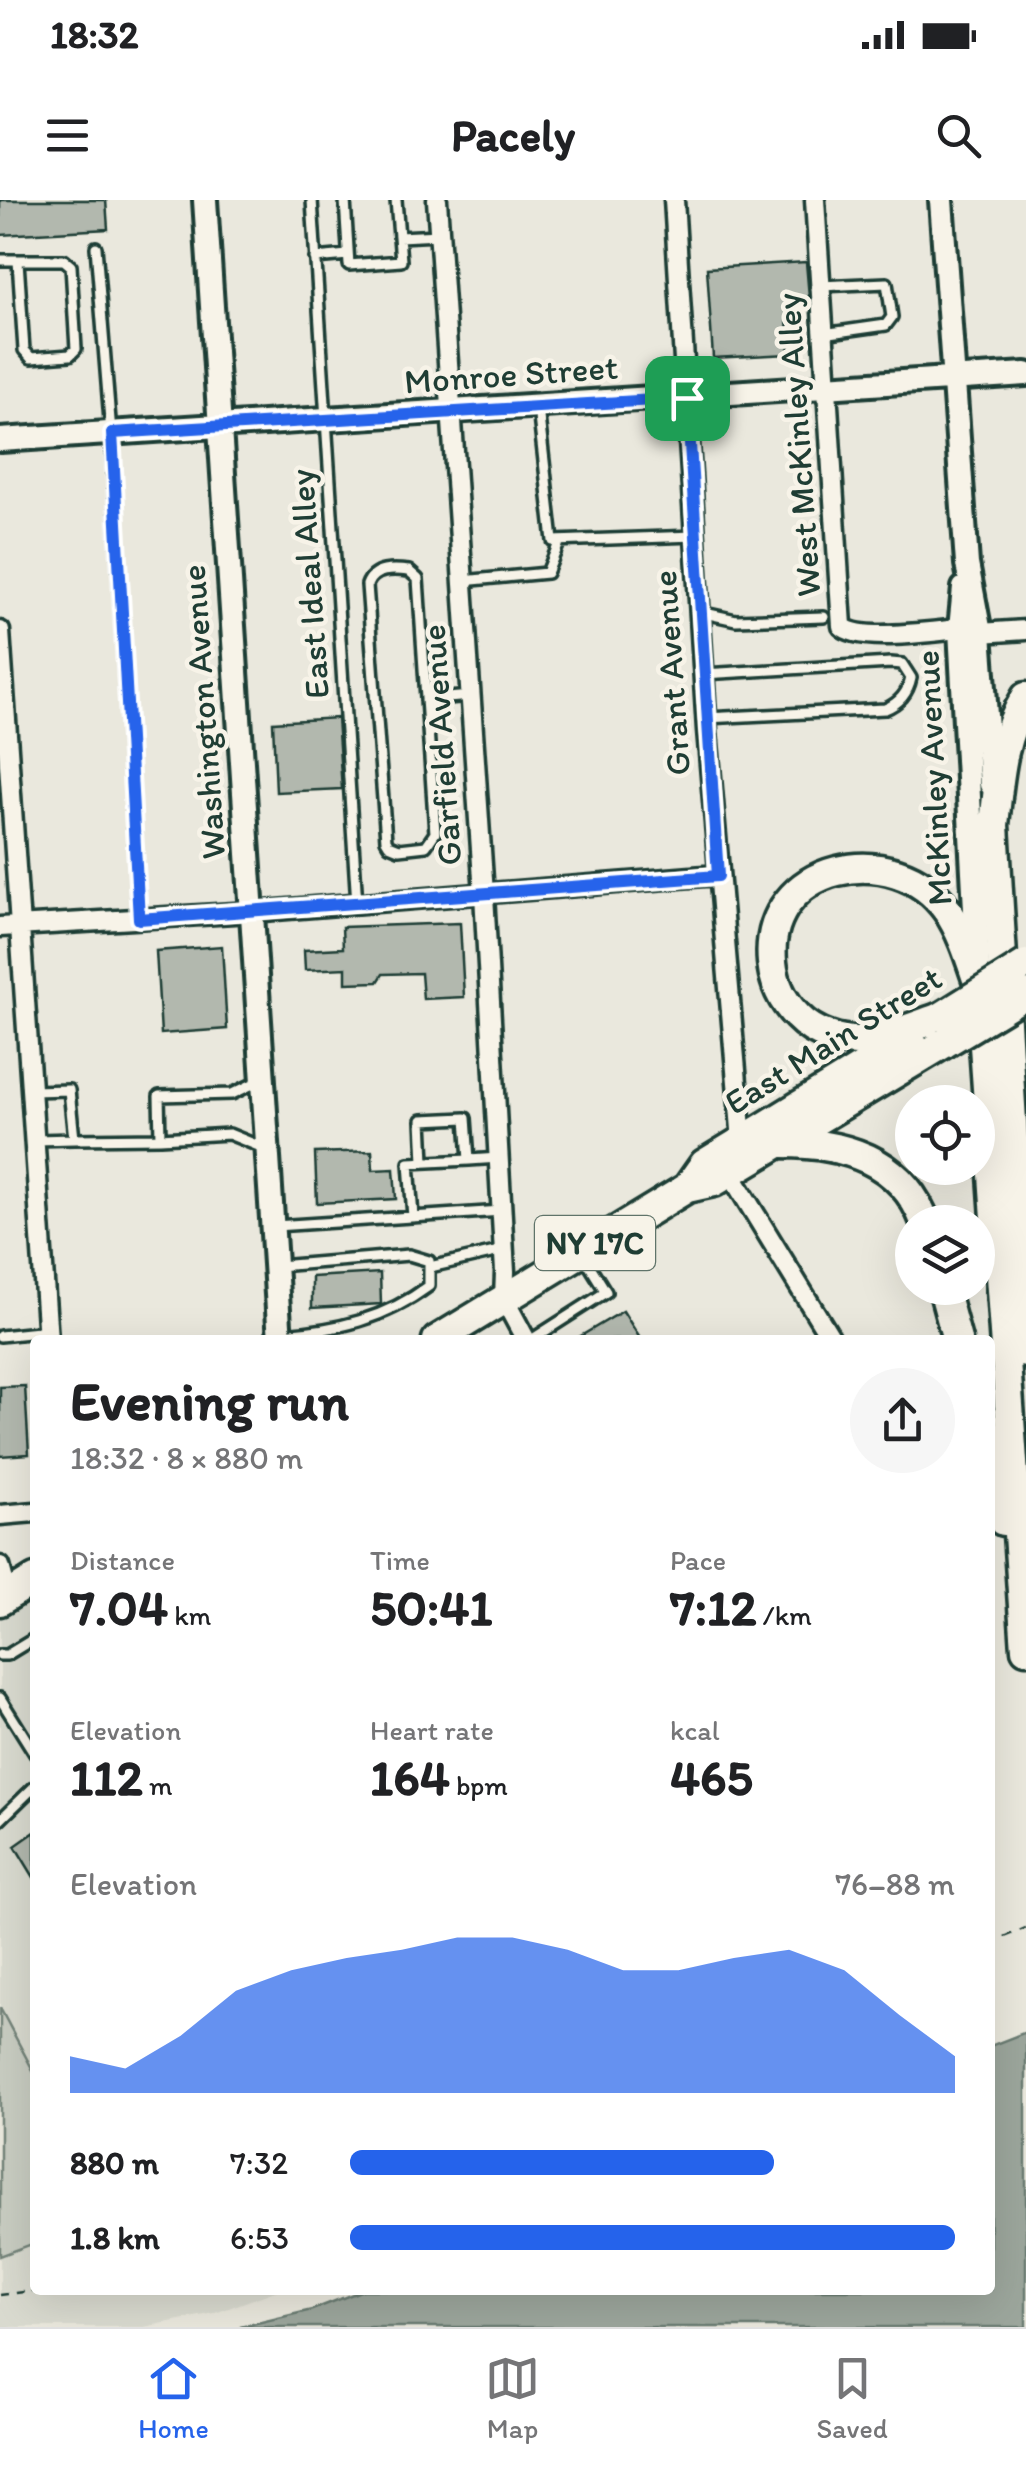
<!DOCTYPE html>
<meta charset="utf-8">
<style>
body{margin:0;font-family:Itim,sans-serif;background:#f6f6f6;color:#202124;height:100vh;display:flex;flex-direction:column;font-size:38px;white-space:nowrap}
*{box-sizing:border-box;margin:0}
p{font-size:32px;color:#757577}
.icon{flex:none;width:55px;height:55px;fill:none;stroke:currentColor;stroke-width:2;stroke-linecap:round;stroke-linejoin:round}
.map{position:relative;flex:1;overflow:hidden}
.drawer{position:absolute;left:30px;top:1135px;width:965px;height:960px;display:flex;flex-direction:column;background:#fff;border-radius:10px;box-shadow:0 10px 40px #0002}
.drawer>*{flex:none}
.controls{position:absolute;left:895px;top:885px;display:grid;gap:20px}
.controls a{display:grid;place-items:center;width:100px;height:100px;border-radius:50%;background:#fff;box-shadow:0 10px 40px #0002;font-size:50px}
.pin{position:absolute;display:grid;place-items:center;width:85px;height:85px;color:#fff;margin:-42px;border-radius:20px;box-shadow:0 5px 15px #0006}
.round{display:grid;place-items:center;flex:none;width:105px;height:105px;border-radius:52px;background:#f6f6f6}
.summary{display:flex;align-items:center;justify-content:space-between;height:170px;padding:0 40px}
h1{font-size:55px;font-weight:800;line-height:75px}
.metrics{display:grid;grid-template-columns:repeat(3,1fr);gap:15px;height:170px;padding:10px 40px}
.metrics div{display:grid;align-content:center}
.metrics b{font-size:50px;font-weight:800}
.metrics small{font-size:28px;font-weight:400}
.metrics p{font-size:28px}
.chart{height:280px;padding:20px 40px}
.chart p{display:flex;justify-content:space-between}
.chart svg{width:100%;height:180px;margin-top:10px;fill:#2563eb;opacity:.7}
ul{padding:0 40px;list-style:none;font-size:32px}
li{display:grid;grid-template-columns:160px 120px 1fr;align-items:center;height:75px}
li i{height:25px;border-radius:12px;background:#2563eb}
.status{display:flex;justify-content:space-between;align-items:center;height:70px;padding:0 50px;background:#fff;direction:ltr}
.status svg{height:28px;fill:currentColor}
header{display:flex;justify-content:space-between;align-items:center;height:130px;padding:0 40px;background:#fff;font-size:45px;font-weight:800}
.tab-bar{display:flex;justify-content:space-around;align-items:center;height:140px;border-top:2px solid #e0e0e0;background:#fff;font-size:28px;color:#757577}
.tab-bar a{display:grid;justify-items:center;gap:5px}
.tab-bar .active{color:#2563eb}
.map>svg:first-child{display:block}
.built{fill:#d9dacf}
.green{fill:#c8ccc1;stroke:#74847a;stroke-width:2.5}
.water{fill:#9ca69c;stroke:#6a7c72;stroke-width:2.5}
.building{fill:#b2b8ae;stroke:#1f3d34;stroke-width:2.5}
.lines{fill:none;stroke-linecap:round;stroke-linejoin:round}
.service-casing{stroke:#1f3d34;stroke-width:16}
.minor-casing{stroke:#1f3d34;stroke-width:25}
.tertiary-casing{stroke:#1f3d34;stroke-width:30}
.primary-casing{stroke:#1f3d34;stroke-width:35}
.path{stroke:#1f3d34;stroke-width:2.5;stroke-dasharray:8 8;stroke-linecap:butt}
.service{stroke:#f7f3e8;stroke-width:9}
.minor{stroke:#f7f3e8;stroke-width:18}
.tertiary{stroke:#f7f3e8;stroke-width:22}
.primary{stroke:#f7f3e8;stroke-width:28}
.primary-bridge-casing{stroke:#1f3d34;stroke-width:35;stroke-linecap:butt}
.primary-bridge{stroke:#f7f3e8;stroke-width:28}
.route-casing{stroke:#fff;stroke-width:20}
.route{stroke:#2563eb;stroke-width:12}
.labels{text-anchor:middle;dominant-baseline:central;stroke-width:9;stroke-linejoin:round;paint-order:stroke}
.shield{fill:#f7f3e8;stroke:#60746a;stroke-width:2.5}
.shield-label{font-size:32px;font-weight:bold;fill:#1f3d34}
.street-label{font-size:35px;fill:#1f3d34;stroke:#f7f3e8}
</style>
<div class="status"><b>18:32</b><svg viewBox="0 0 49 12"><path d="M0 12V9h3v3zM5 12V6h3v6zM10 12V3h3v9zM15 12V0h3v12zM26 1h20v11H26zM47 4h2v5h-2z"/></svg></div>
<header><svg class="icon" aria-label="menu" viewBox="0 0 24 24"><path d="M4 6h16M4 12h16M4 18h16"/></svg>Pacely<svg class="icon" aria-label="search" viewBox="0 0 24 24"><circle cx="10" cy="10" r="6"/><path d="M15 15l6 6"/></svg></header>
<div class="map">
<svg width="1026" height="2127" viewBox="0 0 1026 2127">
<rect width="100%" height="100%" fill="#eae8dd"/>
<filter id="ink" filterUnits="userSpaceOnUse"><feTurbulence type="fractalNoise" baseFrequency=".01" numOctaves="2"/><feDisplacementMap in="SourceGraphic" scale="20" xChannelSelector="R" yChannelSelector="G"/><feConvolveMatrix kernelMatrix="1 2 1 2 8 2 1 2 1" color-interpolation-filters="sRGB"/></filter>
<g filter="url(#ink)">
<path class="built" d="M35,1379V2090H278L215,2113L144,2127H0V1401Z"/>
<path class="green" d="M0,1808L35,1874V2043L0,2056Z"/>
<path class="water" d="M1026,1832V2127H240L312,2110L363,2090H990V1846Z"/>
<path class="building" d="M0,0H106L108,29L0,35Z
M806,62L809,97L786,98L789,154L713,158L707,68Z
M337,518L342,589L276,592L273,522Z
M460,723L464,797L423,799L421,773L383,774L378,782L346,783V768L305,770L304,750L343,748L342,727Z
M222,746L227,829L161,834L156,751Z
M372,951L373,970L394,969L396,999L317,1003L315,953Z
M380,1073L381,1104L312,1108V1077Z
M623,1111L641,1140H574Z
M25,1186L29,1254L0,1256V1187Z
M35,1632V1679L15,1646Z"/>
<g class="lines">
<g class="service-casing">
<path id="service" d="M312,0L357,704
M345,0L349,65L401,61L396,0
M399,37L439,35
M96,47L111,233L139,718
M315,58L348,55
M0,60H64L71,66L76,149L70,155L31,158L24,150L18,61
M820,86L887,83L892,117L886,125L823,134
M538,208L553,341L695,336
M409,371L418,379L435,633L426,646L399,649L389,645L386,640L367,385C373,368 393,369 409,371Z
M462,381L547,373L559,343
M700,412L736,420L824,417
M703,474L891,463L902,464L911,478C908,493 900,503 885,509L706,518
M426,500L470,496
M259,881L232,894L159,896L160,938L229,934L266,949
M32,891L69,890L74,939L36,940
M74,939L160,938
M469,960L499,958
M413,1017L409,963L469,960L466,918L422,920L424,962
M275,1026L502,1011
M278,1066L409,1055L429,1061V1086C385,1119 337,1130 282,1134
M430,1067L504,1050
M0,1136L48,1131
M531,1140L606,1092L583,1055
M0,1455H7L35,1438
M0,1498L35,1554
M0,1620L35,1586"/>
</g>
<g class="minor-casing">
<path id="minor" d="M437,0L484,694L505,1072L504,1099L526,1140
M674,0L707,530L742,941
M815,0L842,426C859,443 934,431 960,429
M0,431L48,1140
M980,433L1026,430
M0,727L251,712L717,675
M730,973L832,1140
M0,1315L35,1312
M0,1366L8,1396"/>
</g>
<g class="tertiary-casing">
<path id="tertiary" d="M205,0L280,1140
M941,0L967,364L980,433L991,584
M0,240L1026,174
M964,388L960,429L978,765"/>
</g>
<g class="primary-casing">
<path id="primary" d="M1026,497C1001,537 999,579 994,625L1026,1153
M941,817C918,825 892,836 868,840C843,844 814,834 797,816C782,801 774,784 772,762C763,663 895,636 947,710C963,733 971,762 980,788L1026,1449
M783,943C844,943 902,960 925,1022
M687,988L704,964L911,837
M943,1088L957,1140
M437,1140L687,988L714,982L945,843
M990,1269L1003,1321
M0,1401L35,1379"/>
</g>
<path class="path" d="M990,1743L1026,1728
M0,2095L41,2090"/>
<use href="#service" class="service"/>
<use href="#minor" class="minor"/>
<use href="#tertiary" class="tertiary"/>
<use href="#primary" class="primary"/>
<g class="primary-bridge-casing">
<path id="primary-bridge" d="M941,817L1026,764
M945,843L1026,794"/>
</g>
<use href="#primary-bridge" class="primary-bridge"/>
</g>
</g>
<g class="lines" filter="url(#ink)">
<g class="route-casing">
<path id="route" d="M687,198L718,676L139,719L112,233Z"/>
</g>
<use href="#route" class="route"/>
</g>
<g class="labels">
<rect class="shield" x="535" y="1016" width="120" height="54" rx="8"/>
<g class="shield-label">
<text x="595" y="1043">NY 17C</text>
</g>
<g class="street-label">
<text transform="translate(511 174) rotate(-4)">Monroe Street</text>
<text transform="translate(798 245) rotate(-94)">West McKinley Alley</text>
<text transform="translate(309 384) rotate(-94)">East Ideal Alley</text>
<text transform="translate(671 473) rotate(-94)">Grant Avenue</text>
<text transform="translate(203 512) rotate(-94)">Washington Avenue</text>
<text transform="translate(441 545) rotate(-94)">Garfield Avenue</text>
<text transform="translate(933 578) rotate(-93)">McKinley Avenue</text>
<text transform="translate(833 840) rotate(-32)">East Main Street</text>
</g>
</g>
</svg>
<div class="controls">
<a><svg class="icon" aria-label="locate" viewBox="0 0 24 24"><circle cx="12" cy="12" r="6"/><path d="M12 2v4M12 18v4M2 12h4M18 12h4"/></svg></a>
<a><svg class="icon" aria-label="layers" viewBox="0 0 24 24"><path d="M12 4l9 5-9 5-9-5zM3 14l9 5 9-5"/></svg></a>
</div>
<div class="pin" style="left:687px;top:198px;background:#1e9e55"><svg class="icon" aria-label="arrive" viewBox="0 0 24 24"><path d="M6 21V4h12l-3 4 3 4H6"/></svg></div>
<section class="drawer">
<div class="summary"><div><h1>Evening run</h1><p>18:32 · 8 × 880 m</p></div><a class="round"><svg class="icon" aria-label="share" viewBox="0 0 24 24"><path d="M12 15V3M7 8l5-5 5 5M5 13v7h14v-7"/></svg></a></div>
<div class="metrics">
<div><p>Distance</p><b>7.04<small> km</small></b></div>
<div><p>Time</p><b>50:41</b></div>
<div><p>Pace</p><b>7:12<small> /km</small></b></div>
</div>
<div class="metrics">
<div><p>Elevation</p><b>112<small> m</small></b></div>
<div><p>Heart rate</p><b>164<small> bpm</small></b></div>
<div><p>kcal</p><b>465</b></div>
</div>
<div class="chart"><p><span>Elevation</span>76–88 m</p>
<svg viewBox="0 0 160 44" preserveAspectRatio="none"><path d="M0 44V35L10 38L20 30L30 19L40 14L50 11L60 9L70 6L80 6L90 9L100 14L110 14L120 11L130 9L140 14L150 25L160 35V44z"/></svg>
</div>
<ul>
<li><b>880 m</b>7:32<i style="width:70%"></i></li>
<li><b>1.8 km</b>6:53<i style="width:100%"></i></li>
</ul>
</section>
</div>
<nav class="tab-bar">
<a class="active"><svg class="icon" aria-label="home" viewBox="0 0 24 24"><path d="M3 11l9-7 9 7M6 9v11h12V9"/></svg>Home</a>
<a><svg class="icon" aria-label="map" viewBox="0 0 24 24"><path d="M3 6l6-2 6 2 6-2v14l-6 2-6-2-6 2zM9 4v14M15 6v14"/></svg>Map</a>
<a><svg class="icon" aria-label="saved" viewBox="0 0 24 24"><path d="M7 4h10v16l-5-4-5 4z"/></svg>Saved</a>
</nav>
